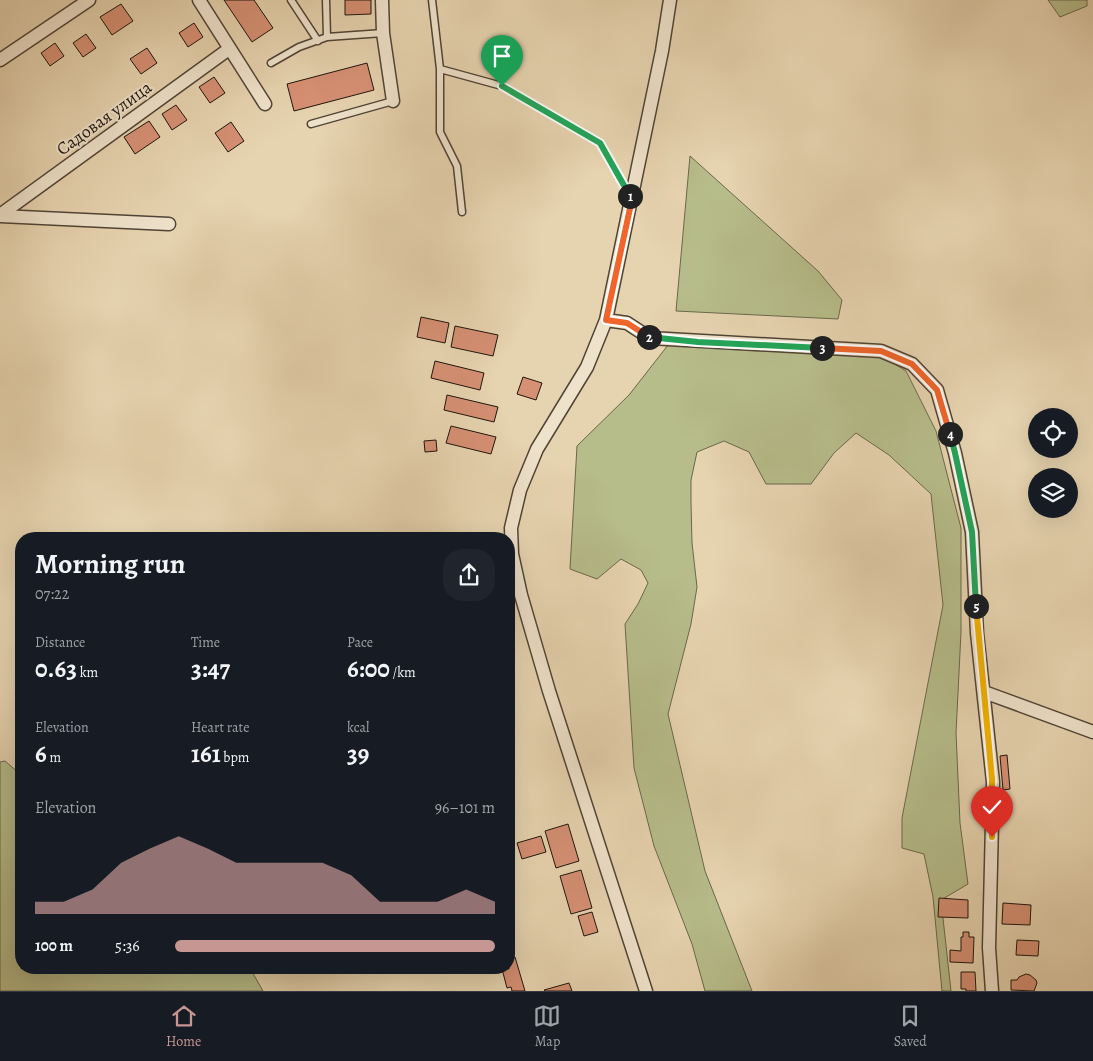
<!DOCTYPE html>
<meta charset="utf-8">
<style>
body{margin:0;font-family:Alegreya,serif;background:#20242c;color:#f1f3f6;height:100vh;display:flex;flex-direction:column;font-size:19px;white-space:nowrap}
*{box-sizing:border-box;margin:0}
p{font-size:16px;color:#9ea1a6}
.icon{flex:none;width:28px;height:28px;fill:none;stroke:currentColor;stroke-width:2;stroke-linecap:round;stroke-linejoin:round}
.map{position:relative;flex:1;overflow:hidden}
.details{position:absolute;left:15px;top:532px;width:500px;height:442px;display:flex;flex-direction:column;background:#171b24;border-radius:20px;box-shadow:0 5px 20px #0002}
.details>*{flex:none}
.tools{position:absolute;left:1028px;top:408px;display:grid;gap:10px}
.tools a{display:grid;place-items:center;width:50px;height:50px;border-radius:50%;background:#171b24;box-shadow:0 5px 20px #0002;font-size:25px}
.pin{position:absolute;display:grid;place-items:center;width:42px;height:42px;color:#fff;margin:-51px -21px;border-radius:50% 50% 50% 0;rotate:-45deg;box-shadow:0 0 5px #0007}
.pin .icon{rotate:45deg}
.km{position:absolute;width:25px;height:25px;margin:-12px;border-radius:50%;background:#222;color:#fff;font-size:14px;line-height:25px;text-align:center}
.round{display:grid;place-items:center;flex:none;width:52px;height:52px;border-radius:20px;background:#20242c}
.headline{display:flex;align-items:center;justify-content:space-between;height:85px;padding:0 20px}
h1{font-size:28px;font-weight:700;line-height:38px}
.metrics{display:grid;grid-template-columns:repeat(3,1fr);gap:8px;height:85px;padding:5px 20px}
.metrics div{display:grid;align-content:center}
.metrics b{font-size:25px;font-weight:700}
.metrics small{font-size:14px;font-weight:400}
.metrics p{font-size:14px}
.chart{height:140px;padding:10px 20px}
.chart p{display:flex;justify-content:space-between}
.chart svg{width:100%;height:90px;margin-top:5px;fill:#c59692;opacity:.7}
ul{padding:0 20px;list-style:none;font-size:16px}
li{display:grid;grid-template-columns:80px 60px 1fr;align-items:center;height:38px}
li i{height:12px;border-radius:6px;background:#c59692}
.tab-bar{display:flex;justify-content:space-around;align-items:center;height:70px;border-top:1px solid #363941;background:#171b24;font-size:14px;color:#9ea1a6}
.tab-bar a{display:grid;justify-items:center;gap:2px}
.tab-bar .on{color:#c59692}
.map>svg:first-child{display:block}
.green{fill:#b6bc8a;stroke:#6a684c}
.building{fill:#d69074;stroke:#1e150d}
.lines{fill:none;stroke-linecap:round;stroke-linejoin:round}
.service-casing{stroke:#504436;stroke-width:9}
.minor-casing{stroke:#504436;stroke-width:15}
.service{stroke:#efe2cb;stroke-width:6}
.minor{stroke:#efe2cb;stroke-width:12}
.split-1-casing{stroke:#fff;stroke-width:10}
.split-2-casing{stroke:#fff;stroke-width:10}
.split-3-casing{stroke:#fff;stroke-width:10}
.split-4-casing{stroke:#fff;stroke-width:10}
.split-5-casing{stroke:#fff;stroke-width:10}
.split-6-casing{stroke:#fff;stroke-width:10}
.split-7-casing{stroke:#fff;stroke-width:10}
.split-1{stroke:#22a559;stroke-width:6}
.split-2{stroke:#f0652b;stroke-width:6}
.split-3{stroke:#22a559;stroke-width:6}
.split-4{stroke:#f0652b;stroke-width:6}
.split-5{stroke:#22a559;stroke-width:6}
.split-6{stroke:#f5b400;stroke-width:6}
.split-7{stroke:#f5b400;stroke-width:6}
.labels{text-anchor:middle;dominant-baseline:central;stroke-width:4;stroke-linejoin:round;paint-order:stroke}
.street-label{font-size:18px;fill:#1e150d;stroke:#efe2cb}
</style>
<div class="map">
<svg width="1093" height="991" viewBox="0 0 1093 991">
<rect width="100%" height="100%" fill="#e6d3af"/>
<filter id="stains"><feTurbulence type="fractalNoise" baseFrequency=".004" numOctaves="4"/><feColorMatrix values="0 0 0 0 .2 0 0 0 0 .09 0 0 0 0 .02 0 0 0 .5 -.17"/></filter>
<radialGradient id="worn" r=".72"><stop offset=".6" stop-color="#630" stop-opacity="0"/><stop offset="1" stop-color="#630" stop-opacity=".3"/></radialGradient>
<path class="green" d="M1048,0H1087V6L1060,17Z
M690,156L818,271L842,300L838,319L676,311Z
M672,340L875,352L906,371L936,431L961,528V632L956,733L960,823L968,884L941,900L951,991H942L933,897L924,854L902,848V818L943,605L931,494L889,455L856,433L834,453L811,484H766L749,452L724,441L697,452L691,480V502L692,543L697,587L691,624L668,714L705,871L752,991H705L692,944L654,846L634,768L625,624L638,604L648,583L641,570L621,559L597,579L570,569L577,446L629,395Z
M5,761L21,775V969H245L251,970L263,991H0V762Z"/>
<path class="building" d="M224,0H254L273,28L252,42Z
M345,0H371V14L345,15Z
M121,4L133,21L112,35L100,17Z
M194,23L203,37L188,47L179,33Z
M86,34L96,48L83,57L73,43Z
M55,43L64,56L50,66L41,53Z
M147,48L157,63L141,74L130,59Z
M367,63L374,90L294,111L287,84Z
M214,77L225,93L210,103L199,87Z
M176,105L187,120L172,130L162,114Z
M149,121L160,137L135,154L124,137Z
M231,122L244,141L228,152L215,133Z
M421,317L449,323L445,343L417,337Z
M455,326L498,335L493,356L451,347Z
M435,361L484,373L480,390L431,378Z
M523,377L542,383L536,400L517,394Z
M447,395L498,407L494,422L444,410Z
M451,426L496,437L491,454L446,443Z
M436,440L437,451L425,452L424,441Z
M1007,755L1010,789L1003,790L1000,756Z
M568,824L579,861L556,868L545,831Z
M541,836L546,852L522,859L517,843Z
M581,870L592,908L571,914L560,876Z
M939,898L968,900V918L938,917Z
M1003,903L1031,905L1030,925L1002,924Z
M592,912L598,932L584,936L578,916Z
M963,932H969V937H974L973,963L950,962V950L961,951V937H963Z
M1017,940L1039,941L1038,956L1016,955Z
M515,957L525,991H512L511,987L507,988L502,969H509V959Z
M961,972H975L976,991H966V989H961Z
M1026,974L1030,975L1036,980L1037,983L1034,991L1011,990V980H1017L1019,977Z
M569,983L572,991H545L544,990Z"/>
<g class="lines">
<g class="service-casing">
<path id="service" d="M291,0L318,41
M432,0L440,69
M327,37L383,33
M271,63L299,47L327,37L326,0
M311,124L393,101
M462,212L457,166L440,132V69L502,86L600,143L630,196"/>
</g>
<g class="minor-casing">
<path id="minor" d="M199,0L265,104
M382,0L383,33L393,101
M0,60L89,0
M0,215L229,49
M0,216L169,224
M606,320L627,323L650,338L881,351L912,364L937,390L955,453L972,532L977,633L993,782L989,948L992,991
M984,692L1093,732
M646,991L549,691L521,595L512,554L511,528L520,490L537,449L587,367L606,320L662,51L670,0"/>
</g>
<use href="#service" class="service"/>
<use href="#minor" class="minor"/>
</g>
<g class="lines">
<g class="split-1-casing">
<path id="split-1" d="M502,86L600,143L630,196"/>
</g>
<g class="split-2-casing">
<path id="split-2" d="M630,196L632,199L606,320L627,323L649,337"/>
</g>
<g class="split-3-casing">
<path id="split-3" d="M649,337L698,342L822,348"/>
</g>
<g class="split-4-casing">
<path id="split-4" d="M822,348L881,351L912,364L937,390L950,434"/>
</g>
<g class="split-5-casing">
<path id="split-5" d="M950,434L955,453L972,532L976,606"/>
</g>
<g class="split-6-casing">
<path id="split-6" d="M976,606L992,779"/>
</g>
<g class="split-7-casing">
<path id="split-7" d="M992,837V779"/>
</g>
<use href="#split-1" class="split-1"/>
<use href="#split-2" class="split-2"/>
<use href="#split-3" class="split-3"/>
<use href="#split-4" class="split-4"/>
<use href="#split-5" class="split-5"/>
<use href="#split-6" class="split-6"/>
<use href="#split-7" class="split-7"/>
</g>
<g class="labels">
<g class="street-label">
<text transform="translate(104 118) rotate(-36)">Садовая улица</text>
</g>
</g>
<rect width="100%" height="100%" filter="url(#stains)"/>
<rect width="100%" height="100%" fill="url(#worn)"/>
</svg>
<div class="tools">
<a><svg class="icon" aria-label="locate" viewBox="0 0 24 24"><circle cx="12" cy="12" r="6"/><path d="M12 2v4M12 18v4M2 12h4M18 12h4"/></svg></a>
<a><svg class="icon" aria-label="layers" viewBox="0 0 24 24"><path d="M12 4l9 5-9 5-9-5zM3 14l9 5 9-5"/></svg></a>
</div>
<div class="pin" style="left:502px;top:86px;background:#1e9e55"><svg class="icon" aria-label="arrive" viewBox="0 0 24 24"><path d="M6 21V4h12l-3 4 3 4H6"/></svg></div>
<div class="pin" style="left:992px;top:837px;background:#d93025"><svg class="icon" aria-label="check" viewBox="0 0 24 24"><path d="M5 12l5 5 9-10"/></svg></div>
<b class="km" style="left:630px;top:196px">1</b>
<b class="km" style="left:649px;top:337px">2</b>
<b class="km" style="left:822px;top:348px">3</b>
<b class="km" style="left:950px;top:434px">4</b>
<b class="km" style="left:976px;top:606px">5</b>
<section class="details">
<div class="headline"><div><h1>Morning run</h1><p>07:22</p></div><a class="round"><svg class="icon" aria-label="share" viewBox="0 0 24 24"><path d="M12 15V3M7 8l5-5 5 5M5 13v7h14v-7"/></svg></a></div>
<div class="metrics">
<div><p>Distance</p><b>0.63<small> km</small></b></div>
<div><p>Time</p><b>3:47</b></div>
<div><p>Pace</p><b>6:00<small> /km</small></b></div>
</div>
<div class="metrics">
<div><p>Elevation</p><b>6<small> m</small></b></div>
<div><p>Heart rate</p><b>161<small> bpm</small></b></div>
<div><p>kcal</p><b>39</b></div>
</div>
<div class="chart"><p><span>Elevation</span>96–101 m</p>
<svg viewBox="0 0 160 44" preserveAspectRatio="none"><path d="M0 44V38L10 38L20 32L30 19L40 12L50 6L60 12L70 19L80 19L90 19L100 19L110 25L120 38L130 38L140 38L150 32L160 38V44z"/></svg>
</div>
<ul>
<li><b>100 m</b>5:36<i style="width:100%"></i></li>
</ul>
</section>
</div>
<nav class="tab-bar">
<a class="on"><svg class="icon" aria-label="home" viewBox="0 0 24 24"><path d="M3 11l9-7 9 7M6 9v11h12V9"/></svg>Home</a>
<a><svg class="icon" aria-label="map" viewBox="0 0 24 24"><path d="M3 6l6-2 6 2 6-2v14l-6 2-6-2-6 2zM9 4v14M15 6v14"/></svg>Map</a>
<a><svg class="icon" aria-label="saved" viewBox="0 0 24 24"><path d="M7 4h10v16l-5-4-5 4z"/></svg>Saved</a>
</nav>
